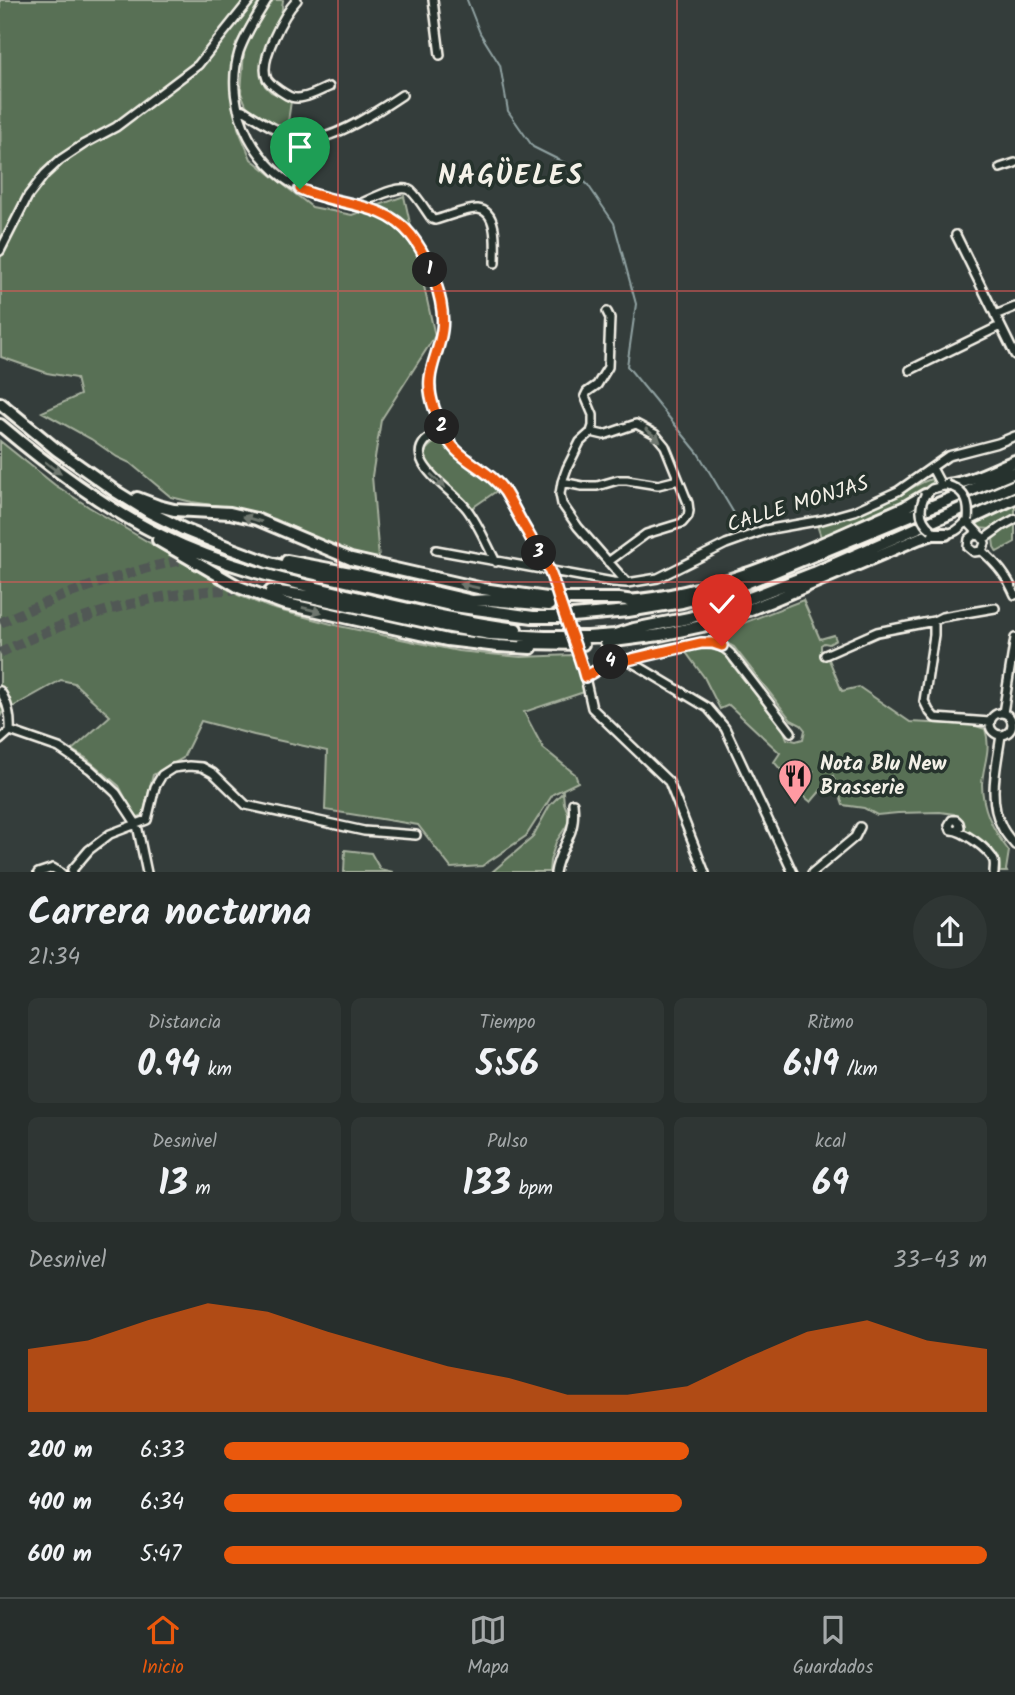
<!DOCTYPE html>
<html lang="es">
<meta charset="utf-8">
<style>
body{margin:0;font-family:Kalam,sans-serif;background:#2f3634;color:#f1f3f6;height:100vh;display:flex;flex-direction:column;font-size:26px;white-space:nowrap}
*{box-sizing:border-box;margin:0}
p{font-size:23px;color:#a4a8a9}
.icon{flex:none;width:38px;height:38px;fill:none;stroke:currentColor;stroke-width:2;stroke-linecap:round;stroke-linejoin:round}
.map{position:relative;height:872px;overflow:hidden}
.side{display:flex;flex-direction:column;background:#272e2c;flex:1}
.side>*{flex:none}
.pin{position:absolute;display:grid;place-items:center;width:60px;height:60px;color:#fff;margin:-72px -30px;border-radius:50% 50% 50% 0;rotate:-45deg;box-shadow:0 0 7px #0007}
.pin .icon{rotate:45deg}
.km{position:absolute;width:35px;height:35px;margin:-18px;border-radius:50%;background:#222;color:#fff;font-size:19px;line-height:35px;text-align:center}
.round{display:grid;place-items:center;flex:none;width:74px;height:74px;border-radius:37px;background:#2f3634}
.overview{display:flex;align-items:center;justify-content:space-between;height:119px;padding:0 28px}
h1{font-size:38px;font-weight:800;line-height:52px}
.figures{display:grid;grid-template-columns:repeat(3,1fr);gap:10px;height:119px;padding:7px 28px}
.figures div{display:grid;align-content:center;border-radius:10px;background:#2f3634;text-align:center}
.figures b{font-size:35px;font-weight:800}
.figures small{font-size:19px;font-weight:400}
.figures p{font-size:19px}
.chart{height:196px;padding:14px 28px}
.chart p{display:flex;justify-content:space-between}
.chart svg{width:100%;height:126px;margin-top:7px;fill:#ea580c;opacity:.7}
ul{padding:0 28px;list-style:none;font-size:23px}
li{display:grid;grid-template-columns:112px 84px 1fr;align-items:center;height:52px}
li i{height:18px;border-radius:9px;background:#ea580c}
.menu{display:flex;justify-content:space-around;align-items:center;height:98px;border-top:2px solid #434a48;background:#272e2c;font-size:19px;color:#a4a8a9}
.menu a{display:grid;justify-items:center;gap:4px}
.menu .selected{color:#ea580c}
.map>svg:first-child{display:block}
.green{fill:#586f54;stroke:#a6b09e;stroke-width:2}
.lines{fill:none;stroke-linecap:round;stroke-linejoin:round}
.stream{stroke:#90a2a2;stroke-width:2}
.highway-tunnel{stroke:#515855;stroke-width:10;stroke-dasharray:10 5;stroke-linecap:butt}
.minor-casing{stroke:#f4f1e8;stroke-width:12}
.highway-casing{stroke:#f4f1e8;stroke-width:16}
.minor{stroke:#26332d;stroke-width:7}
.highway{stroke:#26332d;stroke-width:10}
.minor-bridge-casing{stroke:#f4f1e8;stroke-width:12;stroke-linecap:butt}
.minor-bridge{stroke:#26332d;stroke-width:7}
.oneway{fill:#6e766e}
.route-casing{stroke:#fff;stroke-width:14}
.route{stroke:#ea580c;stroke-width:9}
.grid{fill:none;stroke:#de5a58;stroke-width:2;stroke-opacity:0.55}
.labels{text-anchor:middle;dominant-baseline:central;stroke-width:7;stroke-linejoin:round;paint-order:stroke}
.street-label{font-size:21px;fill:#f4f1e8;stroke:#26332d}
.poi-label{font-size:21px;font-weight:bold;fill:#f4f1e8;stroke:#26332d;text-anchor:start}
.district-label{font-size:28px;font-weight:bold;letter-spacing:2px;fill:#f4f1e8;stroke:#26332d}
</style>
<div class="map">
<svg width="1015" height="873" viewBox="0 0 1015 873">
<rect width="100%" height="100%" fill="#343d3b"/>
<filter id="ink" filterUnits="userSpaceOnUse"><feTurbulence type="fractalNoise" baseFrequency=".0143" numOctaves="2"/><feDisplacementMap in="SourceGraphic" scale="14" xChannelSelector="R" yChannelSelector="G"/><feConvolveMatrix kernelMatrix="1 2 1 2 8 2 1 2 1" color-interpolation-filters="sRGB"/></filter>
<g filter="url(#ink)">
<path class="green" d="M0,0H260L236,44L230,81L238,128L251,159L312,207L352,215L404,196L435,336L381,420L372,476L379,559L340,550L275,519L240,509L192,502L171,497L130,463L117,457L91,439L42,412L80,395L76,378L47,373L1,357Z
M272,0H283L281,16L270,38L263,64L262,78L265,86L271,92L291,101L287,129L259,117L246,105L241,93L244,51L249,38Z
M441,440L446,441C456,462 483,471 498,490L472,508C464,500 456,493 447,485C432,471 409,451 441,440Z
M0,441L55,485L89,507L238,595L271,608L339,626L458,651L521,657L573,655L584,692L524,712L543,748L575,774L578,782L553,794L526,836L482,866L451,868L418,825L325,810L327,751L254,735L201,721L183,758L153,775L143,815L136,818L119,786L86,758L72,750L110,716L74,683L61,680L2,713L0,717Z
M931,479L933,482L910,498L821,537L817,525C840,518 865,513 886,502C901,494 914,485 931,479Z
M1015,503V515L990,529L978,528L975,523L978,520Z
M1015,524V542L997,552L994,547L993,539L1001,532Z
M803,600L820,639L834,635L836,640L829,644L824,643L821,645V655L828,657L842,691L859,687L910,722L973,725L985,729C992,750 983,764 982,784C982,810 994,832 1009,851L1006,870L1007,872H999L1000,870L999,858L986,843L966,831L959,818L954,814L940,812L898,813L877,815L864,808L843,805L833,776L811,802L796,790L813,771L792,764L781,770L774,762L780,753L729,705L720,709L704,677L685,651C702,649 717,646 731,658L730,662L778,723L782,726L787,739L796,741L803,739L805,730L801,725L791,720L734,647L723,641L713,637L718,633Z
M563,792L564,803L568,813L569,822L556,842L550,861L549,872H492L532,838L550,805Z
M345,850L371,853L380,869L393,872H344Z"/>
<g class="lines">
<path class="stream" d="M467,0L480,33L500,65L508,111L533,147L565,163L588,185L614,223L636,304L627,366L698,453L744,530"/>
<path class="highway-tunnel" d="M217,557L254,559
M0,623C39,604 79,589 121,576C144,569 169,561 194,559
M0,653C71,617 166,587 246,590"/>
<g class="minor-casing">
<path id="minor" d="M267,0C257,16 245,34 239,52C222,109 257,173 312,194C358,212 390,200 421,250C433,270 445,307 442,331C437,359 425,373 433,404C437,419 445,439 457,451C471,464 489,472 502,488C508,496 513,506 518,515C528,534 539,552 549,571L553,582
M297,0C284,14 258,61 267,79C270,84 275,87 279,90C288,96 293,100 304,97C313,95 321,90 329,87
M433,0L440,55
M238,109L243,110C263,122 284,137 308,139C333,141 381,109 402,95
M1000,168L1015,163
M357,205C368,201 401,182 411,191C418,197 426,211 432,219L435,220C447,217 467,208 478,209C499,211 495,248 495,263
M956,235L1015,355
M0,251L28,196L45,174L60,160L84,144L116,127L198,65L250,0
M607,312L610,318L608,367L597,385L587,392L585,396L593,415V426L591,432L580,442L567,468L562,482L560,494L562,504L578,527L627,583
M995,315L1015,307
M910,370L1000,326
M443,430C387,454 450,486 467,509C479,525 487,545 496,562
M591,432L604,435L636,424L655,434L665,446L688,503L689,511L688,516L682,523L646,534L608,562
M932,468L941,485
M562,482L582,486H597L618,480H627L658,485L678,480
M925,495L932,489L947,485
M967,521C972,527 982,535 985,543L982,551L974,552L968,547L969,539L974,535L981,536
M942,533C954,535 960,528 968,520
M984,539L1002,526L1015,519
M436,550L613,582L627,583L658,578L726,544L765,530L822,520L854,511L898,491L948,456L998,443L1015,436
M982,551C997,564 1007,576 1015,595
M934,621V635L924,701L929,711L935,718L990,722
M825,655L877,632L934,621L942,617L995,608
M628,660C643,654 695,642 710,643C718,643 724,648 730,653L791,732
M584,673L592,708L669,782L705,873
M585,676L614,660H628L708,708L725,728L793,873
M0,691C8,702 11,718 10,731
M990 724a11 11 0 1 1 22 0a11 11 0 1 1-22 0Z
M1003,713L1015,638
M1001,735C997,765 987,800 1002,827C1005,834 1011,840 1015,845
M0,740L10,731L59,748L90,769L116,793L137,825L147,873
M957,830L960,827L959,823L956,820H952L949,825L951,830C962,830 989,849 994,861C995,866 994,867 994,873
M38,873L53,868L61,873
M73,873L72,870L89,850L110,834L147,820L155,787L162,775L173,768L189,766L202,767L213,773L246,805L364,831L416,835
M555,873C557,857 566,845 571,831C574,822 574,812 573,803
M812,873L855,837L860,827"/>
</g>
<g class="highway-casing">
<path id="highway" d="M0,403L57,450L115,491L149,512L185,530L232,549L270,563L311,573L454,606L533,617H561L628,611L682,602L734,588L1015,472
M0,425C50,467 103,507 162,536C223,566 289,582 355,597C408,609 462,622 516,629
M947,485C971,482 993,470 1015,461
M137,498L158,506L174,510L230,513L256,519L351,559L483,589L554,599H619L634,601
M968,520L1015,498
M158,540L239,587L282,603L447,640L498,646L531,648
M287,561L361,575L477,602
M271,591L307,596L445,626L490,634L545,637H588L615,635L634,629L689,618L737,603L814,573L1015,485
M472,601L490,600L549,605
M628,601C726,593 816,545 905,507L925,495
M606,642L660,635L702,626L725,619L771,601L920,538L933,534H946
M525,643L583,644"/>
</g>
<use href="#minor" class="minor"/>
<use href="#highway" class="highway"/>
<g class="minor-bridge-casing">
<path id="minor-bridge" d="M947,485C965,490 970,502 968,520
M925,495C918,509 920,521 932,530
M553,582L582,667"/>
</g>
<use href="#minor-bridge" class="minor-bridge"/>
</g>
<defs><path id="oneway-solid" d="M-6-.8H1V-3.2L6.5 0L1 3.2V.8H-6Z" transform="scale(1.75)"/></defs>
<g class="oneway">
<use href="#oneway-solid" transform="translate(653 435) rotate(41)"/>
<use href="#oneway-solid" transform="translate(53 468) rotate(37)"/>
<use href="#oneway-solid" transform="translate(438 481) rotate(43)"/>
<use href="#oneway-solid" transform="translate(252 519) rotate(-164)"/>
<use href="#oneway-solid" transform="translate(469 586) rotate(-168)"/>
<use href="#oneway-solid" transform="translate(312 610) rotate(14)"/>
</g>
</g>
<g class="lines" filter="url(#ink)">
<g class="route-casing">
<path id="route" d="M300,189C337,206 384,201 411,235C429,258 446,301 442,330C438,360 422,374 434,408C440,422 445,439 456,450C471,465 492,473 505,492C513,505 520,520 528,533C535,546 543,558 549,570C555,583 558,598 563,611C570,633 579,654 585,677L614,660H628L701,643H713L722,646"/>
</g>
<use href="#route" class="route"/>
</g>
<path class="grid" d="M338,0V873M677,0V873M0,291H1015M0,582H1015"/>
<defs>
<g id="restaurant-pin" transform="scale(1.75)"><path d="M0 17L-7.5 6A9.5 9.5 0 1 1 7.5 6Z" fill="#ff9aa2" stroke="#26332d"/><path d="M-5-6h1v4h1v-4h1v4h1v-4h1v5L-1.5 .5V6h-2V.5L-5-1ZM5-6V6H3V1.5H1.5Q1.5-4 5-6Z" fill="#111"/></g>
</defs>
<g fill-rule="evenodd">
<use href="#restaurant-pin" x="795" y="776"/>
</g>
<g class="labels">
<g class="street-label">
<text transform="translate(798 505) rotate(-17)">CALLE MONJAS</text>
</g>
<g class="poi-label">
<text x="820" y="764">Nota Blu New<tspan x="820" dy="24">Brasserie</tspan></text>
</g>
<g class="district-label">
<text x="511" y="176">NAGÜELES</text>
</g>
</g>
</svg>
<div class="pin" style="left:300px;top:189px;background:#1e9e55"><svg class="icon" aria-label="arrive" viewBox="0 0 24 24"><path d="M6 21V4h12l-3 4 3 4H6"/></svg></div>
<div class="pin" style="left:722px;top:646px;background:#d93025"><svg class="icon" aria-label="check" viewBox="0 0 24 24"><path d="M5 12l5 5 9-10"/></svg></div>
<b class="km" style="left:430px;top:270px">1</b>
<b class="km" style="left:442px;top:427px">2</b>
<b class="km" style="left:539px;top:553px">3</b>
<b class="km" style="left:611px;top:662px">4</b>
</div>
<section class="side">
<div class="overview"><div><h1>Carrera nocturna</h1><p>21:34</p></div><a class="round"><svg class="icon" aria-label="share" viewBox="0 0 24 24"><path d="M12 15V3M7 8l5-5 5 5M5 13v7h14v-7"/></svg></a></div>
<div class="figures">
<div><p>Distancia</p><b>0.94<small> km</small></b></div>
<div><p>Tiempo</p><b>5:56</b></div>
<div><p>Ritmo</p><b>6:19<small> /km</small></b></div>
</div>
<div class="figures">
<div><p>Desnivel</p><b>13<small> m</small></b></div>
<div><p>Pulso</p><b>133<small> bpm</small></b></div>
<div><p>kcal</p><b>69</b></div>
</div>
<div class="chart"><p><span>Desnivel</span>33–43 m</p>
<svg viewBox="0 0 160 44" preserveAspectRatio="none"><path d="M0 44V22L10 19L20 12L30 6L40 9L50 16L60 22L70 28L80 32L90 38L100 38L110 35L120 25L130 16L140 12L150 19L160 22V44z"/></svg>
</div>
<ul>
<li><b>200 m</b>6:33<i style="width:61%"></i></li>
<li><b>400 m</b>6:34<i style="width:60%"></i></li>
<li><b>600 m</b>5:47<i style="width:100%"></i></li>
</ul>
</section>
<nav class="menu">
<a class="selected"><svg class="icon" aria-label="home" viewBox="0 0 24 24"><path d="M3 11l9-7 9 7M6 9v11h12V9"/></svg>Inicio</a>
<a><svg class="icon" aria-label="map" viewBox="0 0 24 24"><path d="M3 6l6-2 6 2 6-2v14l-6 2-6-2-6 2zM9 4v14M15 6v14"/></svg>Mapa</a>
<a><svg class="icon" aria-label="saved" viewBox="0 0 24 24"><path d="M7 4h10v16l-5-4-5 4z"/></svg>Guardados</a>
</nav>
